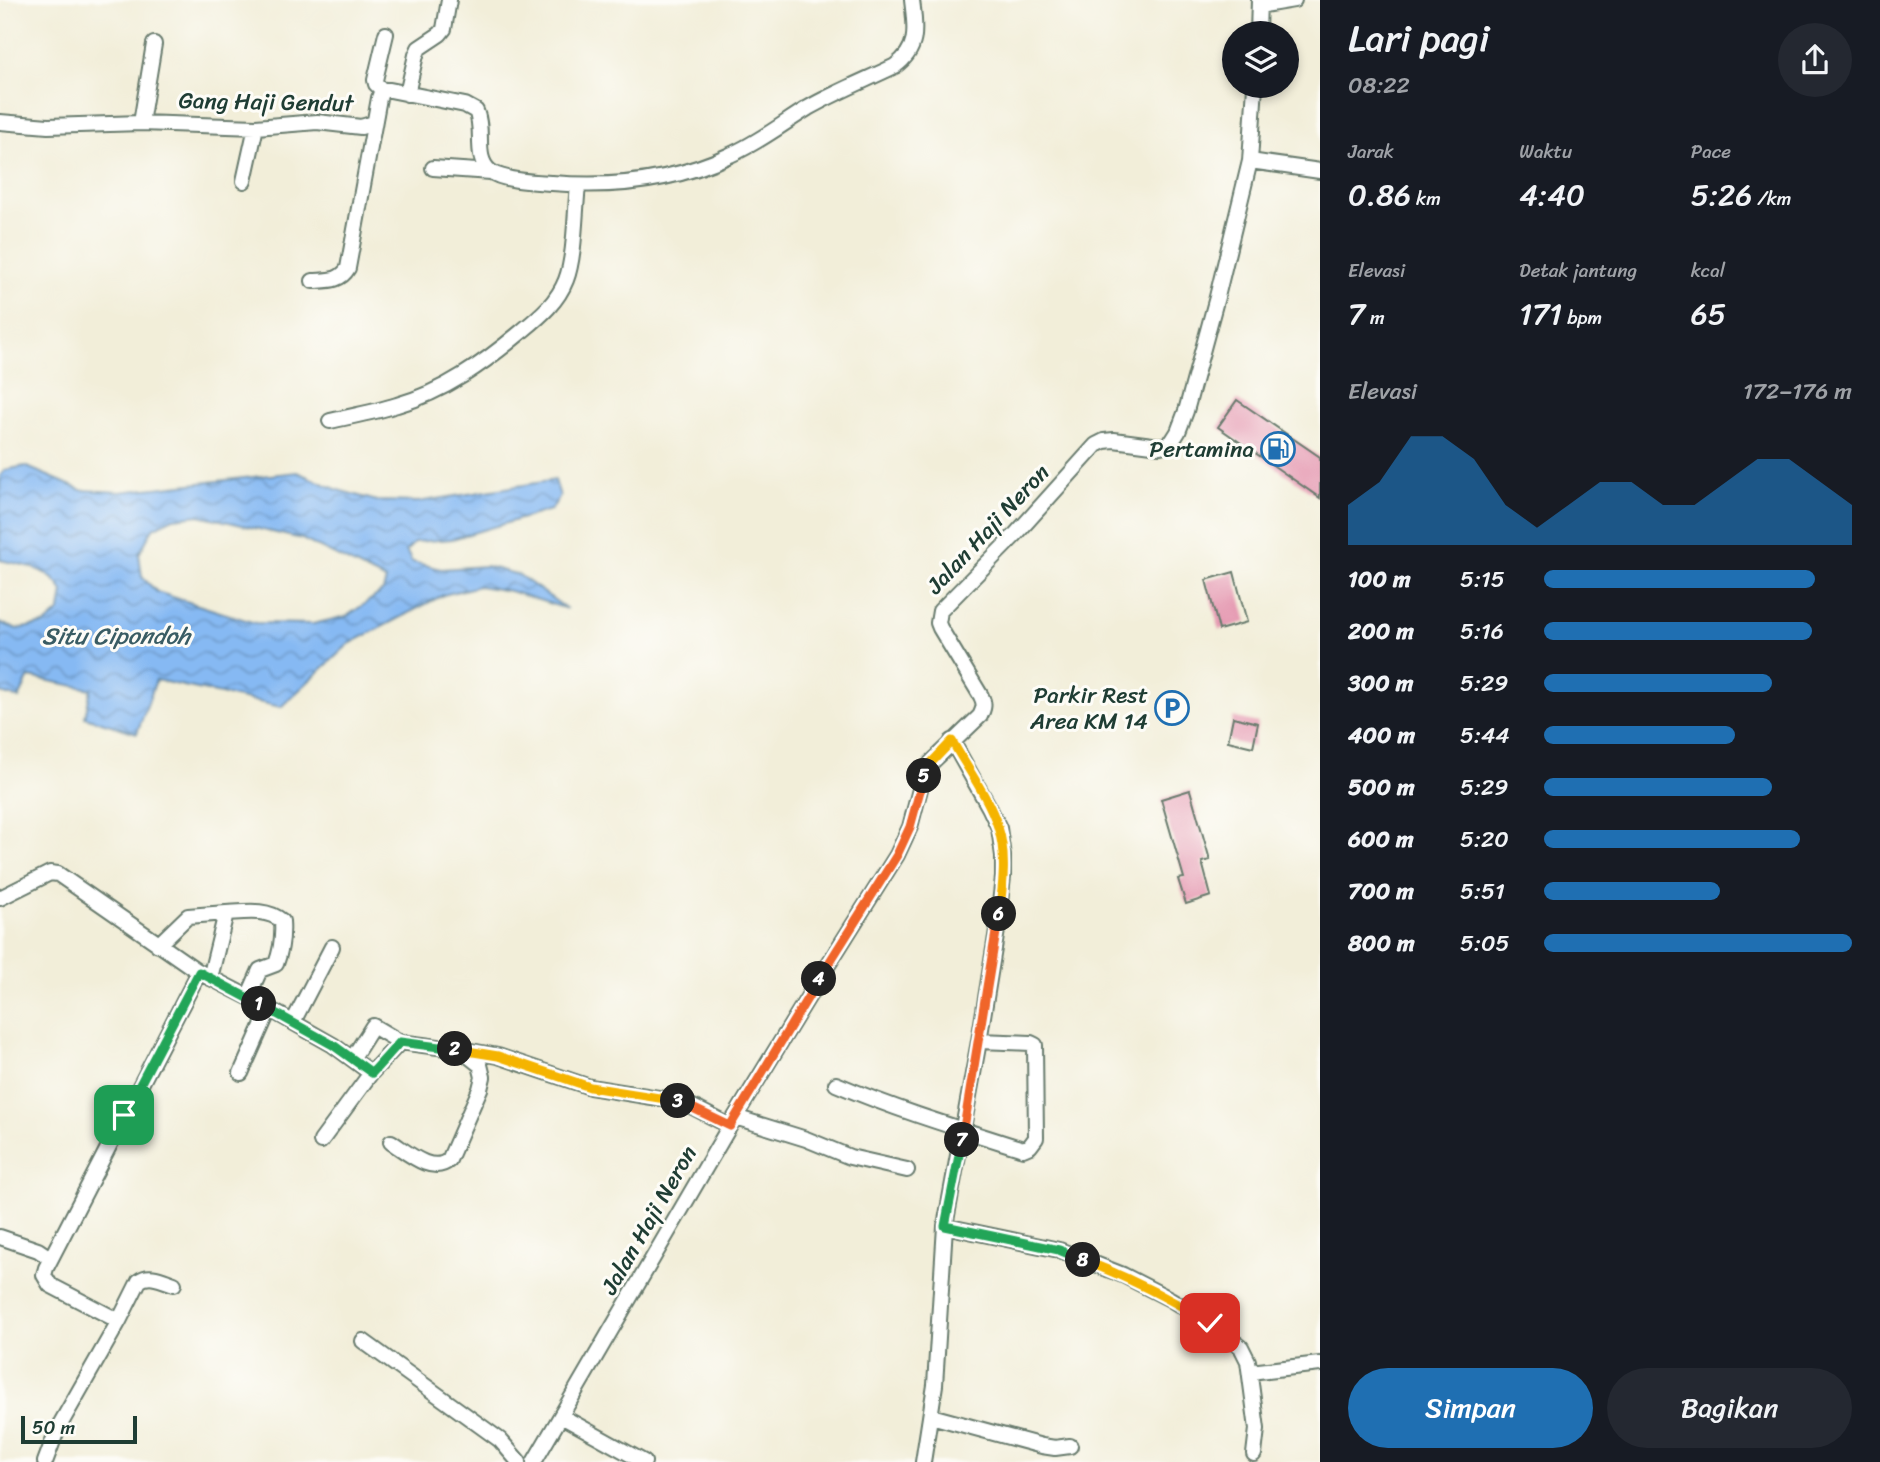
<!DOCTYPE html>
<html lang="id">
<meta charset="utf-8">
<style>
body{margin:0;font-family:Sriracha,sans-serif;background:#242831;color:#f1f3f6;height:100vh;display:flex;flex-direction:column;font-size:26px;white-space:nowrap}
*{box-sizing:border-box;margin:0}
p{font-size:23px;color:#9ea1a6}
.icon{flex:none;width:38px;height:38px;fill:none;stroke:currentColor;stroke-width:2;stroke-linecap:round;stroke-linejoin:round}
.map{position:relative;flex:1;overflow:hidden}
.sheet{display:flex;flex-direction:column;background:#171b24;width:560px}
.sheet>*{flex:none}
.buttons{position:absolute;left:1222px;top:21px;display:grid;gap:14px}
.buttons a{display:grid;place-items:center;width:77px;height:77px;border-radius:50%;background:#171b24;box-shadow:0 4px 10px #0003;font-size:35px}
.scale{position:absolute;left:21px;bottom:18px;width:116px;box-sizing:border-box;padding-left:7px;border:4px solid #1f3d34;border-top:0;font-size:19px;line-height:24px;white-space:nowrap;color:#1f3d34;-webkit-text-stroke:5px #fdfcf7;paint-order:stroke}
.pin{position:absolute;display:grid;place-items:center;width:60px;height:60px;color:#fff;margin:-30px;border-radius:14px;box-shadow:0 4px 10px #0006}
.km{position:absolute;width:35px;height:35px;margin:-18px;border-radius:50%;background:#222;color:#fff;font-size:19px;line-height:35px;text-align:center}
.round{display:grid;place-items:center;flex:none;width:74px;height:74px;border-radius:37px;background:#242831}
.head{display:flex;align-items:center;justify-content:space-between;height:119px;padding:0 28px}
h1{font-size:38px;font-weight:600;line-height:52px}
.metrics{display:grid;grid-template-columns:repeat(3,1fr);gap:10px;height:119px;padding:7px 28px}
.metrics div{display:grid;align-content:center}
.metrics b{font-size:30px;font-weight:600}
.metrics small{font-size:19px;font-weight:400}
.metrics p{font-size:19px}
.chart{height:196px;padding:14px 28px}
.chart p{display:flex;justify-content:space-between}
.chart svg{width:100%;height:126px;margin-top:7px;fill:#1f6fb2;opacity:.7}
.action{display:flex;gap:14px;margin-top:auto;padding:14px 28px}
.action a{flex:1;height:80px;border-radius:42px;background:#1f6fb2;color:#fff;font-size:28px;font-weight:600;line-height:80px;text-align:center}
.action a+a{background:#242831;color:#f1f3f6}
ul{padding:0 28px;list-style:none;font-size:23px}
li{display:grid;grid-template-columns:112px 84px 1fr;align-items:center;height:52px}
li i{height:18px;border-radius:9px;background:#1f6fb2}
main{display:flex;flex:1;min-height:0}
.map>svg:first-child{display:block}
.water{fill:url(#water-waves);stroke:#527b94;stroke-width:2;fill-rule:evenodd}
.building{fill:#e391ac}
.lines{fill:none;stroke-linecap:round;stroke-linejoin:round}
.minor-casing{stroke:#697b6e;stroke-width:18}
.minor{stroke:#fff;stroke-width:14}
.split-1-casing{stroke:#fff;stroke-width:14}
.split-2-casing{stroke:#fff;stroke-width:14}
.split-3-casing{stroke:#fff;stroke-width:14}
.split-4-casing{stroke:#fff;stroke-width:14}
.split-5-casing{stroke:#fff;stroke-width:14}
.split-6-casing{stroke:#fff;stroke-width:14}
.split-7-casing{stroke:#fff;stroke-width:14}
.split-8-casing{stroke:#fff;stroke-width:14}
.split-9-casing{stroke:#fff;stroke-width:14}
.split-1{stroke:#22a559;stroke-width:9}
.split-2{stroke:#22a559;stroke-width:9}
.split-3{stroke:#f5b400;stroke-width:9}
.split-4{stroke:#f0652b;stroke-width:9}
.split-5{stroke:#f0652b;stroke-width:9}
.split-6{stroke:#f5b400;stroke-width:9}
.split-7{stroke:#f0652b;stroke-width:9}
.split-8{stroke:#22a559;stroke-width:9}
.split-9{stroke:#f5b400;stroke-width:9}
.labels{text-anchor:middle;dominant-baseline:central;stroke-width:6;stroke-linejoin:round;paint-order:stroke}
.street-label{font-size:23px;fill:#1f3d34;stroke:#fdfcf7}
.poi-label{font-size:23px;fill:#1f3d34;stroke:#fdfcf7;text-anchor:end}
.water-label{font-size:24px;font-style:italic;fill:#395c64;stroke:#fdfcf7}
</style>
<main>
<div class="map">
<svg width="1320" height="1462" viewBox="0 0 1320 1462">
<defs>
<pattern id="water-waves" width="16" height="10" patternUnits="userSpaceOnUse" patternTransform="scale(1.75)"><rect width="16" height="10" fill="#86b9f3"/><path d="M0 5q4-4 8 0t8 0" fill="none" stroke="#6d98c6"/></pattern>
</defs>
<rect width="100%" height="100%" fill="#fdfcf7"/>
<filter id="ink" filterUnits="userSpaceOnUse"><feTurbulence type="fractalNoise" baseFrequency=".0143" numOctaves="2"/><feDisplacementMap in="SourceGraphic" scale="14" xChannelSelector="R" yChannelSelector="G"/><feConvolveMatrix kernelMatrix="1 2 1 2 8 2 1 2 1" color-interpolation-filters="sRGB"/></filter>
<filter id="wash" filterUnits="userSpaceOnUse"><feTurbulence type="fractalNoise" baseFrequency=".00686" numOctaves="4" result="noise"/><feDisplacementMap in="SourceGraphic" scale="28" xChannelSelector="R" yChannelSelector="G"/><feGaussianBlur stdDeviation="1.57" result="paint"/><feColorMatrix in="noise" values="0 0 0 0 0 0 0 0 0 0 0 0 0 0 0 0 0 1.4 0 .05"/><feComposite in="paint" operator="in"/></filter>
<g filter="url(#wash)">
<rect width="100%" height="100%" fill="#f2eed9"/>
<path class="water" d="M25,466L81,490L120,492L297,472L338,490L377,501L418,502L555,480L560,496L551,510L452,539L415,542L406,551L412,562L441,569L486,566L519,575L567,609L510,591L479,586L443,595L349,644L281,707L156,680L137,733L85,717L91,689L29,677L19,698L0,693V623L17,629L45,624L60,611L63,591C48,567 26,566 0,560V476L5,470ZM199,515L302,539L386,580L383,591L347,616L313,624L255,623L157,592L142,577L139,554L153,528L173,518Z"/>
<g id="blocks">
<path class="building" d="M1237,400L1320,457V498L1218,427Z
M1234,572L1247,622L1219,630L1206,580Z
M1233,717L1258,723L1253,747L1228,741Z
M1190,790L1210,860L1202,862L1211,896L1186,904L1178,879L1184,878L1161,799Z"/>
</g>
</g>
<g filter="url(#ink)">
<use href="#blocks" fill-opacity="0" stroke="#697b6e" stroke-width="2"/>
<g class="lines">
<g class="minor-casing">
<path id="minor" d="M1259,6L1294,0
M1258,33L1259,0
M382,90H390L465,105L476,111C485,131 473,157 490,171C502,181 536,182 552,183C612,188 675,181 730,155C758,143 782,124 808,108C836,92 866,80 895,66C920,48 915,27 912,0
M382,90L376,84L375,80L386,34
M407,94L416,55L419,48L440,34L444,29L449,0
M0,122L48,126L141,123L256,127L317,122L361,127L374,123
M141,123L154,44
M1250,161L1320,171
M433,168L491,172
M244,181L256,127
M313,281C327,280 340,282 348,268L379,98L382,90
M330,421C352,416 375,412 397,405C444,392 484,363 521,332C539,317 557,303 566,280C575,257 575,212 578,185
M0,898L50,873L58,874L199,972L248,997L333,1045L371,1073L400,1042L461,1050L480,1065L483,1077L480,1089L449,1160C432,1175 407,1152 391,1142
M158,945L188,916L226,913
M210,978L226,913C245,912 267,908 282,921C283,935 281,951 276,964L260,970L248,997
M293,1022L332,947
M466,1050L498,1056L590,1087L683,1102L730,1126
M352,1059L373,1026L400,1042
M241,1073L269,1010
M836,1084C897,1110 960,1129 1023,1149L1030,1146L1036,1138L1035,1045L1031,1043L979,1041
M735,1117L806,1139L850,1157L907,1170
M321,1141L371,1073
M945,1226L1059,1250L1123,1275L1170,1299L1210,1323L1241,1347L1248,1361L1257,1429L1254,1454
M0,1237L38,1250L50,1258
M119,1321L139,1281C149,1273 162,1280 174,1284
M363,1341L500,1440L519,1462
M1250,1372L1320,1364
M561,1416L644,1462
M931,1416L1042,1446L1055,1448L1070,1446
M45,1462L57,1430L119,1321L50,1285L44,1275L46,1268L199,972
M534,1462L735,1117L821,976L897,855L910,827L924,774L931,763L980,716C984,708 985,704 981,696L940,628L938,623L940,611L1015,535L1096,445L1104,441L1114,440L1160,446L1171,443L1178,432L1186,411L1217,297L1250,161L1255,86
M923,1462L935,1385L945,1226L979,1041L997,930L1003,877V856L999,828L989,807L952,741"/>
</g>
<use href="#minor" class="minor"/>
</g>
</g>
<g class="lines" filter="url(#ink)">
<g class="split-1-casing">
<path id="split-1" d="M124,1115L199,972L259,1004"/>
</g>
<g class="split-2-casing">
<path id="split-2" d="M259,1004L333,1045L372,1073L400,1042L455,1049"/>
</g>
<g class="split-3-casing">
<path id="split-3" d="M455,1049L498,1056L590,1087L678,1101"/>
</g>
<g class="split-4-casing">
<path id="split-4" d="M678,1101L730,1126L819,979"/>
</g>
<g class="split-5-casing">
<path id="split-5" d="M819,979L897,855L910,827L924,776"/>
</g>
<g class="split-6-casing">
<path id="split-6" d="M924,776L931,763L952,741C967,768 989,798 998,827C1007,854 1003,886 999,914"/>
</g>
<g class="split-7-casing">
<path id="split-7" d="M962,1140L999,914"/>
</g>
<g class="split-8-casing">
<path id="split-8" d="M962,1140L945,1226L1059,1250L1083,1260"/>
</g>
<g class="split-9-casing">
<path id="split-9" d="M1083,1260C1128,1277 1169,1298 1210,1323"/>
</g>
<use href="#split-1" class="split-1"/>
<use href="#split-2" class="split-2"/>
<use href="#split-3" class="split-3"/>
<use href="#split-4" class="split-4"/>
<use href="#split-5" class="split-5"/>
<use href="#split-6" class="split-6"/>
<use href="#split-7" class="split-7"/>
<use href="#split-8" class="split-8"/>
<use href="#split-9" class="split-9"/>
</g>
<defs>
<g id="fuel-ring" transform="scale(1.75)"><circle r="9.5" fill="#fdfcf7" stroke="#1f6fb2" stroke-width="1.5"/><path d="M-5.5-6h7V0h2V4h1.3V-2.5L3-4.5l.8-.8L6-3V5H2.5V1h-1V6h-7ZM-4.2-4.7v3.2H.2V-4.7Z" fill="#1f6fb2"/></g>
<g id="parking-ring" transform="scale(1.75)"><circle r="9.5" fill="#fdfcf7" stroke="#1f6fb2" stroke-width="1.5"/><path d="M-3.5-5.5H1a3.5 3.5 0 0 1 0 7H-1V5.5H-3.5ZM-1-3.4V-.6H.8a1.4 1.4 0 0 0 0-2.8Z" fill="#1f6fb2"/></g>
</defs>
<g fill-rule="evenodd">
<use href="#fuel-ring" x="1278" y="449"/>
<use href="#parking-ring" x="1172" y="708"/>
</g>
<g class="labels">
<g class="street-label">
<text transform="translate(266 102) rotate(1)">Gang Haji Gendut</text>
<text transform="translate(988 529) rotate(-47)">Jalan Haji Neron</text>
<text transform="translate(649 1220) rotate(-60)">Jalan Haji Neron</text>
</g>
<g class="poi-label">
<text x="1254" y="449">Pertamina</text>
<text x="1148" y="695">Parkir Rest<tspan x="1148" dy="26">Area KM 14</tspan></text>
</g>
<g class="water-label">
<text x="116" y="636">Situ Cipondoh</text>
</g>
</g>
</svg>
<div class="buttons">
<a><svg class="icon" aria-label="layers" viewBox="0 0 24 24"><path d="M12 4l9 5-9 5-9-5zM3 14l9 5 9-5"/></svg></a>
</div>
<div class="scale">50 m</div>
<div class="pin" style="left:124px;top:1115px;background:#1e9e55"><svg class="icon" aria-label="arrive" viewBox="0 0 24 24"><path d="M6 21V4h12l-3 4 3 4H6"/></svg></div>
<div class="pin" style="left:1210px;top:1323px;background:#d93025"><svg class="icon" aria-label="check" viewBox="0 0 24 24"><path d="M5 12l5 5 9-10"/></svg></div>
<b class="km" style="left:259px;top:1004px">1</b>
<b class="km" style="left:455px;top:1049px">2</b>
<b class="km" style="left:678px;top:1101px">3</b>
<b class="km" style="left:819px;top:979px">4</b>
<b class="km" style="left:924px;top:776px">5</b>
<b class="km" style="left:999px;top:914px">6</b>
<b class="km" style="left:962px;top:1140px">7</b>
<b class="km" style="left:1083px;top:1260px">8</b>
</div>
<section class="sheet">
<div class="head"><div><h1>Lari pagi</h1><p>08:22</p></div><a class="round"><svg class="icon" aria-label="share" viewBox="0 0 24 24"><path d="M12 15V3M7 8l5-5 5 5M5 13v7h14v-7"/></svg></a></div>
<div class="metrics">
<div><p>Jarak</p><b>0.86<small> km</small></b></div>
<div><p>Waktu</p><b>4:40</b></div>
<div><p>Pace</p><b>5:26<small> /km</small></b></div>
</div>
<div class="metrics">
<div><p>Elevasi</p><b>7<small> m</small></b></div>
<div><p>Detak jantung</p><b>171<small> bpm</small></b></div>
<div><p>kcal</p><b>65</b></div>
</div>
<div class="chart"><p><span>Elevasi</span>172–176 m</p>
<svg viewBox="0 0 160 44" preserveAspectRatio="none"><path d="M0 44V30L10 22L20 6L30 6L40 14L50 30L60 38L70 30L80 22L90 22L100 30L110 30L120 22L130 14L140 14L150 22L160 30V44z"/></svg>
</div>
<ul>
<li><b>100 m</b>5:15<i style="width:88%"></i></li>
<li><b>200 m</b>5:16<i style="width:87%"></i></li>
<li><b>300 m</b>5:29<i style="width:74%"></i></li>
<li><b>400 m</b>5:44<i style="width:62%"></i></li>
<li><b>500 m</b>5:29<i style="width:74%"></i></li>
<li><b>600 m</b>5:20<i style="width:83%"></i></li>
<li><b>700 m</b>5:51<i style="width:57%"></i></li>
<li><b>800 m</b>5:05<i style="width:100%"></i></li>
</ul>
<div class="action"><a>Simpan</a><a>Bagikan</a></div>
</section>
</main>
